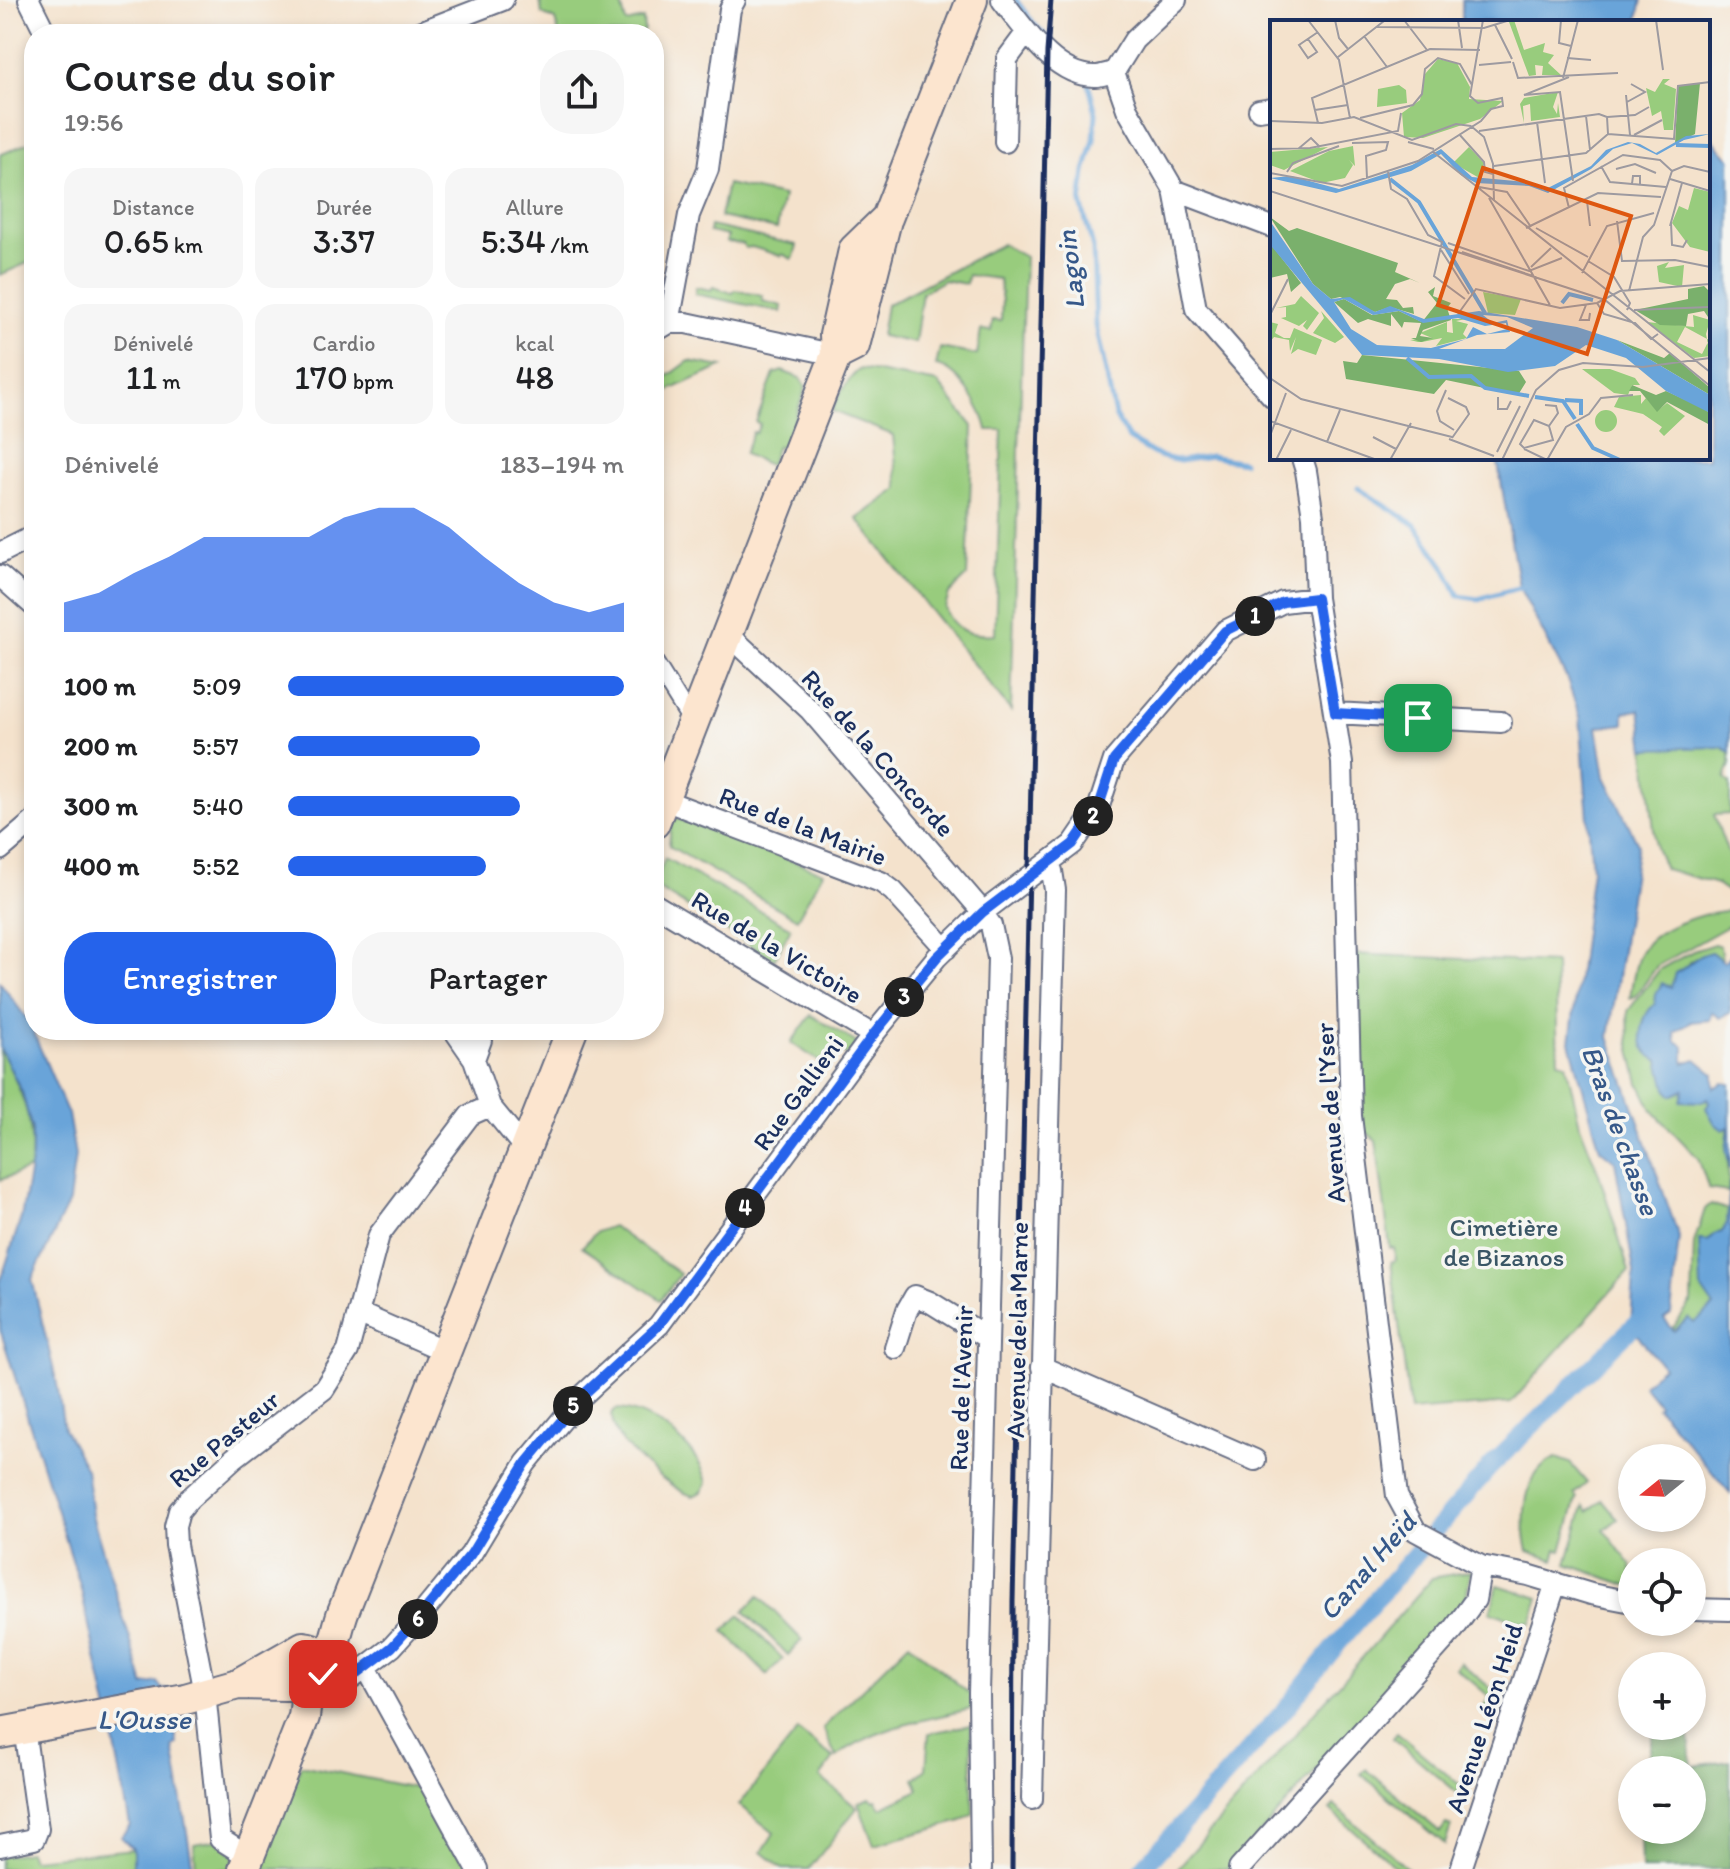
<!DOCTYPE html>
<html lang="fr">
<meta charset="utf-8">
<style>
body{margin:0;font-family:Itim,sans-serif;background:#f6f6f6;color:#202124;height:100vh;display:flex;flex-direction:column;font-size:30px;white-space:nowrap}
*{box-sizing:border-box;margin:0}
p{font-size:26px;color:#757577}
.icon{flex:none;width:44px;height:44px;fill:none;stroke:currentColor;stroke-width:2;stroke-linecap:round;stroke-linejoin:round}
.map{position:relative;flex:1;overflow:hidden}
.side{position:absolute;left:24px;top:24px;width:640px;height:1016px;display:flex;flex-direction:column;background:#fff;border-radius:32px;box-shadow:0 4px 12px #0003}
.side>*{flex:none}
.needle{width:52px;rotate:252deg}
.buttons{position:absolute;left:1618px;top:1444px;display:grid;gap:16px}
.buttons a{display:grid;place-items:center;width:88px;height:88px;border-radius:50%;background:#fff;box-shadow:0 4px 12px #0003;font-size:40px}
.pin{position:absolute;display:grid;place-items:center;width:68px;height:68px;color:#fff;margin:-34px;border-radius:16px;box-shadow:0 4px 12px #0006}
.km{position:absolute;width:40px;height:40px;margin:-20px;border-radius:50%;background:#222;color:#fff;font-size:22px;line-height:40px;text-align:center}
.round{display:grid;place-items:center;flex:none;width:84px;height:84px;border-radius:32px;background:#f6f6f6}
.overview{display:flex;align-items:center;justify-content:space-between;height:136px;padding:0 40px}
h1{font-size:44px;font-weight:600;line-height:60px}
.metrics{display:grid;grid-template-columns:repeat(3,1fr);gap:12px;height:136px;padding:8px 40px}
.metrics div{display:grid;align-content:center;border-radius:20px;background:#f6f6f6;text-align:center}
.metrics b{font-size:34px;font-weight:600}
.metrics small{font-size:22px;font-weight:400}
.metrics p{font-size:22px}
.chart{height:224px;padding:16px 40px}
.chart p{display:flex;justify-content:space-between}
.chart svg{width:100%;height:144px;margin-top:8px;fill:#2563eb;opacity:.7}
.button{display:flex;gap:16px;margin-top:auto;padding:16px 40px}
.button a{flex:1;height:92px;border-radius:32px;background:#2563eb;color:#fff;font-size:32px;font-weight:600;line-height:92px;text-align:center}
.button a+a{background:#f6f6f6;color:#202124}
ul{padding:0 40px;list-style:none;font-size:26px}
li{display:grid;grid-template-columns:128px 96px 1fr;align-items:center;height:60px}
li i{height:20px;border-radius:10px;background:#2563eb}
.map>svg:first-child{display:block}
.green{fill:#98cc7d;stroke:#5a7e6e;stroke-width:2}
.forest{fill:#7ab06c;stroke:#4a7065;stroke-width:2}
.water{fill:#69a4d9;stroke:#426a9c;stroke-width:2}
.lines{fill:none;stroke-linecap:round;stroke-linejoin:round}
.stream{stroke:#69a4d9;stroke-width:5}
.canal{stroke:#69a4d9;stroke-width:18}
.pedestrian-casing{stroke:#676e84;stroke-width:20}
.minor-casing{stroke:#676e84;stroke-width:24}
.secondary-casing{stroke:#676e84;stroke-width:34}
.pedestrian{stroke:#fff;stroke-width:16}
.minor{stroke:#fff;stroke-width:20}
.secondary{stroke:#fce5cf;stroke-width:30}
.rail{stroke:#1b2f5e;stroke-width:5}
.route-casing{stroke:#fff;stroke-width:16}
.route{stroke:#2563eb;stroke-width:10}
.labels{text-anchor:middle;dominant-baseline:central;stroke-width:7;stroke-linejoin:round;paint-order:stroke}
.street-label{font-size:26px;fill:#1b2f5e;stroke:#f6f6f2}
.park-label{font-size:26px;fill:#3a5666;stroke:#f6f6f2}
.water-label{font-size:28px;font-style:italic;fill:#365889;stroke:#f6f6f2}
.inset-river{fill:none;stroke:#69a4d9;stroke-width:4}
.inset-road{fill:none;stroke:#9d9aa0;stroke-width:2}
.view{fill:#de5710;fill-opacity:0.15;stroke:#de5710;stroke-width:4}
.inset-edge{fill:none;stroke:#1b2f5e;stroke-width:4}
</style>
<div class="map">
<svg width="1730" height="1869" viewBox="0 0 1730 1869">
<rect width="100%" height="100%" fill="#f6f6f2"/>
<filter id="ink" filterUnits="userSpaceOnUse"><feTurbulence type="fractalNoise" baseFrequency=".0125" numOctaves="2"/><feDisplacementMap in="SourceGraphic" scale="16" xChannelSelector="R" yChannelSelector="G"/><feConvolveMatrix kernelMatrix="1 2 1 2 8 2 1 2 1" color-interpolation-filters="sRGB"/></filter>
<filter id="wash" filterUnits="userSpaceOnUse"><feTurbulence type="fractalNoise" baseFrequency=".006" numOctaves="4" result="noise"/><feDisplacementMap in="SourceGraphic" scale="32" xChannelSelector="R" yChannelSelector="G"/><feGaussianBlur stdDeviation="1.8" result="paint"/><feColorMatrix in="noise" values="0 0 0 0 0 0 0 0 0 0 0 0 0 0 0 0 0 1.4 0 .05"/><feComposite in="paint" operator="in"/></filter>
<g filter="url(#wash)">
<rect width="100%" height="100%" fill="#f4e2cc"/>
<path class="green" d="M620,0L626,23L643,19L644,30L641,34H559L555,20L542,14L540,1Z
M34,140V260L0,275V155Z
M727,184L783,196L777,229L720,217Z
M710,226L797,245L794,257L792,259L782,254L781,256L752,247L745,248L743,244L726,242L728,236L709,232Z
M1002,244L1025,257L1011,711L857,519L898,489L893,435L832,411C836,399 850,375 861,369L938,383L973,426L967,576L949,594L945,608C953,632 971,636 995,634L1002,430H987C984,410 958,368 936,366L940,348L977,355L981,330L991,331L993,320L1001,321L1002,301L999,279L968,275L966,284L944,280L922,293L915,343L881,336L886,305Z
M696,287L711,290L713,287L733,293L735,290L763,296L762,301L782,306L781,312L695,294Z
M689,361L722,367L654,397V381L670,375Z
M782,371L800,378L806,387L784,449L777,446L771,462L777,465L776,468L744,454L753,432L756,433L760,424L756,422L774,374Z
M1673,746L1722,747L1730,752V764L1725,779L1730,783V814L1714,815L1730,859V893L1717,884L1665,869L1656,848L1645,749Z
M676,818L823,872L797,919L669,846L671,822Z
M665,858L791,928L774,960L654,886Z
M1730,910V925L1657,966L1636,996L1630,998C1632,984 1634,967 1640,954C1652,927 1703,913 1730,910Z
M1714,944L1720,946L1722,960L1711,952L1690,961L1671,987L1656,994L1658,1060L1680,1090H1685L1681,1101L1708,1098L1709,1103L1729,1126C1726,1148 1730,1170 1728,1192L1709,1189L1698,1158L1652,1110L1639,1083L1629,1041L1628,1011L1660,969L1693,951Z
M1354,954L1555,963L1558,1061L1566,1063L1580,1125L1599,1174L1629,1271L1511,1403L1410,1411L1391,1262L1396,1260L1394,1248H1390L1376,1140L1362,1129L1358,1068L1361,1067V1052H1357L1356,1010L1360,1009V995H1356Z
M811,1015L857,1043L848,1056L834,1048L822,1063L791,1043Z
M0,1048C20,1088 37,1123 30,1169L0,1180Z
M1711,1204L1728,1210L1727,1223L1722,1232L1715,1234L1708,1241L1700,1240L1714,1307L1694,1324L1689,1318L1675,1330L1673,1328L1692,1302L1694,1243L1705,1209Z
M612,1226L680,1274L661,1300L582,1247L596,1232Z
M616,1409C651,1409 700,1448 707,1483L702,1492L693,1496C674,1491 629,1453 619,1437C614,1430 612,1422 612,1413Z
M1556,1458L1570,1463L1587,1483L1574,1494L1577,1498L1562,1551L1557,1549L1554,1560L1528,1551C1521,1521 1522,1472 1556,1458Z
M1602,1500L1618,1519L1604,1530L1632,1566V1587L1567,1564L1584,1506L1588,1511Z
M1471,1571L1465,1603L1228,1869H1177L1432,1578Z
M1498,1585L1539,1598L1531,1623L1526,1621L1525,1623L1490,1612Z
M759,1596L802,1640L788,1655L744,1611Z
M740,1615L783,1659L767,1675L724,1631Z
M909,1643L971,1695V1709C926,1720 874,1727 836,1757L823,1728Z
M1460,1662L1494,1691L1501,1687L1506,1688L1495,1718L1483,1708L1490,1697L1456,1668Z
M971,1725L973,1814L962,1821L874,1845L858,1803L870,1798L873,1801L876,1800L881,1808L919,1790L914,1779L926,1769L929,1733Z
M798,1731L834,1758L820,1777L857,1808L809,1869H783L762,1852L774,1833L739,1805Z
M1397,1733L1460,1785L1465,1780L1471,1783L1465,1799L1393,1738Z
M301,1765L430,1791L473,1869H259Z
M1366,1769L1440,1832L1446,1824L1451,1826L1445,1844L1361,1774Z
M1334,1805L1408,1869H1398L1330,1810Z
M217,1840L233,1855L235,1869H196L194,1844Z
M133,1849V1869H0V1856L29,1852L32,1859Z"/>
<path class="forest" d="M1654,1731L1689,1736L1692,1766L1730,1761V1869H1641L1640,1830H1692V1770H1647Z"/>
<path class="water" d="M1462,0H1642L1637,22H1462Z
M1708,134L1730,159V752L1722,747L1645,749L1640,710L1624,712V724L1597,727L1605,777L1638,844L1609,1037L1679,1237L1671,1314L1664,1319L1674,1331L1689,1318L1694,1323L1714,1307L1701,1288L1699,1240L1708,1241L1715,1234L1722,1232L1727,1223L1730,1182V1493L1657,1407L1659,1405L1643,1385L1663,1367L1631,1327L1634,1271L1615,1161L1600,1149L1570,1042L1592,869L1580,717L1566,677L1519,587L1497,458H1708Z
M1711,952L1724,962L1730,955V1013L1720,1018L1712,1012L1710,1020L1690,1022L1675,1032L1676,1041L1684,1046V1063L1696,1059L1714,1074V1088L1723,1083L1730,1084V1169L1726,1149L1729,1127L1723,1130L1715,1124L1706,1108L1709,1103L1708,1098L1702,1102L1681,1101L1684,1090L1672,1096L1666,1089L1659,1060C1635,1054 1638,1017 1655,1004L1656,994L1662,983L1671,987L1675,973C1691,966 1692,956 1711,952Z
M0,982L29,1022L68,1114L75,1155L69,1202L32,1279L57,1384L64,1429L86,1469L92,1515L144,1685L157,1682L162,1689L182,1692L188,1728L175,1731L177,1745L173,1747L193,1869H133V1849L121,1837L130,1825L111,1725L80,1585L0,1329V1283L21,1218L32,1157V1130L22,1092L0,1048Z"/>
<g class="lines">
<path class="stream" d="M1016,0L1035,25L1072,61
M1088,82L1096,113L1094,140L1085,172L1081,203L1093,247L1096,325L1115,416L1129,439L1158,456L1180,461L1210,456L1243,462
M1358,488L1414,524L1444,566L1459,596L1478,599L1525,586"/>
<path class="canal" d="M1142,1869L1282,1713L1336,1646L1490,1467L1648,1312"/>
</g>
</g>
<g filter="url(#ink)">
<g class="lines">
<g class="pedestrian-casing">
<path id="pedestrian" d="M654,661L692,722"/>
</g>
<g class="minor-casing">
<path id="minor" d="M29,0L46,34
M1002,0C1024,28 1055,77 1095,76C1101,76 1108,73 1114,72
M415,34L503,0
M1114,72L1127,109L1174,190L1196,309L1272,396
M1114,72L1134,40L1176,0
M1259,110L1272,108
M1005,142L1007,59L1027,32
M1174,190L1272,227
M669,323L689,215L708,169L730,9L735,0
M654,332L669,323H686L836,355
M1302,458L1306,471L1313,516L1316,598L1342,763L1351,1116L1397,1496L1416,1531L1481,1566L1528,1575L1591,1594L1632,1602
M0,553L34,536
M0,576L34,606
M728,634L810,710L976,904L991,925L998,958L979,1693L981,1869
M1335,713L1501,722
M664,800L881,882L893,891L946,949
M0,850L34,821
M654,904L873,1035
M454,1030L474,1059L490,1106L526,1150
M474,1059L481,1040V1030
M358,1313L445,1351
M895,1348L907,1310L915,1296L930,1302L988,1338
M1042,1367L1255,1460
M1692,1609L1730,1610
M366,1667L477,1869
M314,1684L331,1688L342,1685L392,1647L420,1616L471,1554L526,1463L582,1396L659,1325L873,1035L937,957L983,912L1073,844L1099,806L1114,760L1225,631L1283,602L1316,598
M1032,1799L1055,890L1052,871L1048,863
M0,1846L34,1839L38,1829L24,1728
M247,1856L220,1839L205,1693L176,1545L175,1526L179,1511L189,1499L234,1458L324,1389L348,1351L379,1235L470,1115L490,1106
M1239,1869L1454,1629L1475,1600L1481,1566
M1461,1869L1556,1583"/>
</g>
<g class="secondary-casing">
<path id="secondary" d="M836,355L854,346L886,220
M654,823L836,355L835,335L854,250L887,218L972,0
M238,1684C251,1684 311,1687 317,1682C329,1672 337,1628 343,1612L572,1030
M0,1733L185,1699L238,1684L303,1647C316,1648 323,1655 325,1668
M244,1869L304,1717L308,1686"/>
</g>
<use href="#pedestrian" class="pedestrian"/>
<use href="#minor" class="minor"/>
<use href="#secondary" class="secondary"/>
<path class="rail" d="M1012,1869L1013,1601L1047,52L1051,0"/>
</g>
</g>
<g class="lines" filter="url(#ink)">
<g class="route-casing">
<path id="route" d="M323,1674L314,1684L331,1688L342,1685L392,1647L420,1616L471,1554L526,1463L582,1396L659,1325L873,1035L937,957L983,912L1073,844L1099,806L1114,760L1225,631L1283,602L1316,598L1335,713L1418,718"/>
</g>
<use href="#route" class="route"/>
</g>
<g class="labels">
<g class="street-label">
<text transform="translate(878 753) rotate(48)">Rue de la Concorde</text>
<text transform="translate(803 826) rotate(21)">Rue de la Mairie</text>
<text transform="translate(777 947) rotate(31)">Rue de la Victoire</text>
<text transform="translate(798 1093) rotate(-54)">Rue Gallieni</text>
<text transform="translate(1330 1113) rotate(-94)">Avenue de l'Yser</text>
<text transform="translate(1017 1330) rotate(-89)">Avenue de la Marne</text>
<text transform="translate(961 1388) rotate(-88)">Rue de l'Avenir</text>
<text transform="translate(224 1439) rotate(-40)">Rue Pasteur</text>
<text transform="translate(1484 1718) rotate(-72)">Avenue Léon Heid</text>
</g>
<g class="park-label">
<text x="1504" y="1227">Cimetière<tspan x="1504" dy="30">de Bizanos</tspan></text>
</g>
<g class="water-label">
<text transform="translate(1070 270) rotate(-97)">Lagoin</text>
<text transform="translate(1621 1130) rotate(70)">Bras de chasse</text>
<text transform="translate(1367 1566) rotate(-49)">Canal Heïd</text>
<text x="144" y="1719">L'Ousse</text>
</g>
</g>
<g transform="translate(1270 20)">
<rect width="440" height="440" fill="#f4e2cc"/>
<path d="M244,0L254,30L275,23L273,32L284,35L278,43L291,55H272L273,46L265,45L266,55L259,56L239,2ZM168,39L187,43L200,67L199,79L233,81L210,99L153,118L134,117L132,93L150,80L155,54ZM393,59H400L394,64L406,69L403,110H394L391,91L382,96L376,68L385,72ZM129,65L136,70L137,83L107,87L108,69ZM288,72L283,87L287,94L288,83L290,97L261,101L260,84L253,86L254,103L250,84L254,78ZM83,126L85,146L79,140L83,145L75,158L52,163L20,151L59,131ZM58,127L14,150L0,145V132ZM199,127L214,143L211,159L183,143ZM424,168L440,172V232L420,227L402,203L409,186L418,190ZM399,242L395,248L414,245L412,267L389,262L387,246ZM213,272L251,279L245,295L218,293ZM31,276L49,293L37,310L33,306L37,300L29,306L11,298L16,297V287L6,288L25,284ZM51,291L74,317L65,323L43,313L54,298ZM423,295L440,300L436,314L440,336L424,338L377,302L424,307ZM415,307L439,320L432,334L407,322ZM182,299H196L186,301L198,304L193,314L197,318L166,326L172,318L152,322H148L140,320L162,318L150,313L177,302V312L183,313ZM0,302L8,304L5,313L14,318H20L24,308L52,320L46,335L28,329L21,334L26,317L20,331L19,320L4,317L0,322ZM312,349H340L365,358L370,365H362L358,375L344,373ZM371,375V384L376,378L387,391L397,383L415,396L394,416L389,411L392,407L373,394L344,387L349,377ZM325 401a11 11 0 1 1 22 0a11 11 0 1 1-22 0Z" fill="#98cc7d" fill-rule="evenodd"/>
<path d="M430,63L425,114L405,124L408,66ZM0,197L19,211L27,208L128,243L125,252L150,263L140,259L125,264L116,279L127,280L133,288L143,287L144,294L120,287L105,292L70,277L61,279L43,264ZM0,223L31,263L21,272L17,254L0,258ZM434,266L440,272V300L434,291L418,294L416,306L390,305L365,290L418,279V269ZM165,267L163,276L181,283L177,288L181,300L153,310L150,316L163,318L151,322L141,318H146L151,303L134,302L132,308L121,294V306L98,299L88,303L64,282L74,279L102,295L129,291L152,302L167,283L158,272ZM347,320L394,338L400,333L440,368V375ZM92,335L249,351L256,362L248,375L176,360L164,374L76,359L73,341L87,343ZM362,365L386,375L396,371L431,387L440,393V405L397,382L387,392L370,371H359Z" fill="#7ab06c"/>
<path d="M440,114L414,120L387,135L362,123L343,129L321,149L278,173L259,166L206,163L191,155L171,134L141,151L66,173L0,158L21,156L69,169L142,145L171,129L202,157L256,162L274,170L321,146L336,130L358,122L370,124L386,133L416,116ZM0,201L43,264L61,279L80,277L105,292L120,286L154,299L209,291L307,307L347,320L440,375V393L396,371L356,338L316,325L285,346L238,352L169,339L92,335L2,227ZM74,279L103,295L129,291L153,303L188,298L215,306L236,303L237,309L217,314L203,307L196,319L161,328L107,325L81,309L64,282ZM213,295L237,297L263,308L235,329H169L207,315L240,312L237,300L223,303Z" fill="#69a4d9" fill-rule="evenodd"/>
<path class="inset-river" d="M406,125L440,126M120,159L149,182L215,293M292,283L299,274L323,280M137,338L159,357L201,356L215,368L259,376M265,377L293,381L305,399M295,380L311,381V395M307,404L323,428L350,440"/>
<path class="inset-road" d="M38,0L69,40L80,98M65,0L69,18L78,29M134,0L157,30M188,0L192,28M291,0L289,23L301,26M386,0L393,50M225,5L242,39M107,7L214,8L240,0M94,16L117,47M38,19L47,32L38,38L29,25L48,12M68,37L114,1M297,38L321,40M243,42L248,58L348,53M209,45L241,42M299,57L254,75L290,72L303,161M293,58L308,0M356,75L360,115M357,82L375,72L361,64M45,90L78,85M316,96L320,130M337,97L365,95L379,87M90,98L143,85L152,74L155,49L168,38L190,44L202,65M0,101L52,103L84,97L142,120L186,104L201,106M267,102L275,163M48,103L42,78L160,29L210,30M201,106L214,117L223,144L224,181M209,111L329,94L337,97L338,114M189,114L214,142L215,152L223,154M338,114L404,119L408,66L440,62M364,115L392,100M138,122L164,129M82,123L118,122L116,130L96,136L97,158M0,129L40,128L128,111L131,93M28,129L41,118L50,127M162,131L440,352M224,146L316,133L338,114M331,146L340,162L396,167M346,149L365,144L386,153M118,151L121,169L137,179L158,215L172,222L164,256L195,279M402,151L414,146L440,152M17,152L23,143L69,126M0,153L72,166L148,141L211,101L221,89L233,86L232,78L208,83L200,76L213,0M400,159L440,171M362,164L363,156H370V165M209,167L237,172L261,207M0,171L335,280L440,366M219,178L280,285M317,181L320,206M299,188L294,168L353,135L390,140L402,151M347,201L352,241L405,240L440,247M401,203L402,225L413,227L417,220M400,206L412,163M256,208L328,173L391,177M266,208L318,237M178,223L259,251L292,238M171,230L199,274M192,232L266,257M318,241L344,257L360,283L357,290M261,247L281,228M312,253L337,206L384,193M359,271L373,217L384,205L402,151M327,283L350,271L440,264M327,283L334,294L365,303L381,319L388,314M316,285L310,300H319L320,293M364,290L440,287M188,294L206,269L290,288L327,283M0,295L18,259M0,358L31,379L182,417M176,370L167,391L170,401L184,410M228,377V389H237L241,381M178,378L196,387L199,394L182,418M275,385L286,386L288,393L279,406M264,400L279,406L283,420L254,428L250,424ZM0,401L107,440M0,416L16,373M103,417L126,429M179,419L224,436M57,422L70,390M254,429L277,440M227,432L250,386M6,440L21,410M120,440L141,403M232,440L266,370L289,350L313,343L373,347L440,338M277,440L296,407L319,394L331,378L363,375"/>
<path class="view" d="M213,148L361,196L317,334L168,285Z"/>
<rect width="440" height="440" class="inset-edge"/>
</g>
</svg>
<div class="buttons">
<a><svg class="needle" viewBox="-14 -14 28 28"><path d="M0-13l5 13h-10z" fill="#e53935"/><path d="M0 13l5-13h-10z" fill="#757577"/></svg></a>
<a><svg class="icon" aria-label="locate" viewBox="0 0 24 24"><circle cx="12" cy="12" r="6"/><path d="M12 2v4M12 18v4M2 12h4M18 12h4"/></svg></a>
<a>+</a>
<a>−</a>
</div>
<div class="pin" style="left:1418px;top:718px;background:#1e9e55"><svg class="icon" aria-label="arrive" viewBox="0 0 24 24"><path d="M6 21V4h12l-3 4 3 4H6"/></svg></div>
<div class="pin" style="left:323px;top:1674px;background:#d93025"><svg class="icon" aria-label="check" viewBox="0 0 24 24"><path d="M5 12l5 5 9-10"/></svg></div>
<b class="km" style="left:1255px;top:616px">1</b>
<b class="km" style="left:1093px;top:816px">2</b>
<b class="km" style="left:904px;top:997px">3</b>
<b class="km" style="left:745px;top:1208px">4</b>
<b class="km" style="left:573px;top:1406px">5</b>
<b class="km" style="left:418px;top:1619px">6</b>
<section class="side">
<div class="overview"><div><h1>Course du soir</h1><p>19:56</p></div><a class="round"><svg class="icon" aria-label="share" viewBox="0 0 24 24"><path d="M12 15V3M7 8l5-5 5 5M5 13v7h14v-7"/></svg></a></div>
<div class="metrics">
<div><p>Distance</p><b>0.65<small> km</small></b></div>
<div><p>Durée</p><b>3:37</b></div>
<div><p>Allure</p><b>5:34<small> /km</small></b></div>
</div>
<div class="metrics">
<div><p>Dénivelé</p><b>11<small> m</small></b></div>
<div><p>Cardio</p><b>170<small> bpm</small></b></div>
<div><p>kcal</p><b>48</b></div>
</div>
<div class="chart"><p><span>Dénivelé</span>183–194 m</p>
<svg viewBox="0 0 160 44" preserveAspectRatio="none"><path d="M0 44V35L10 32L20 26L30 21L40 15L50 15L60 15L70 15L80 9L90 6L100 6L110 12L120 21L130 29L140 35L150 38L160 35V44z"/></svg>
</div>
<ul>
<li><b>100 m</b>5:09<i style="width:100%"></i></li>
<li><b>200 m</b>5:57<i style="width:57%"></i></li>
<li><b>300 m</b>5:40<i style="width:69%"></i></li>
<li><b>400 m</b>5:52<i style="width:59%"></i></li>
</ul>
<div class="button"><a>Enregistrer</a><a>Partager</a></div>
</section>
</div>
